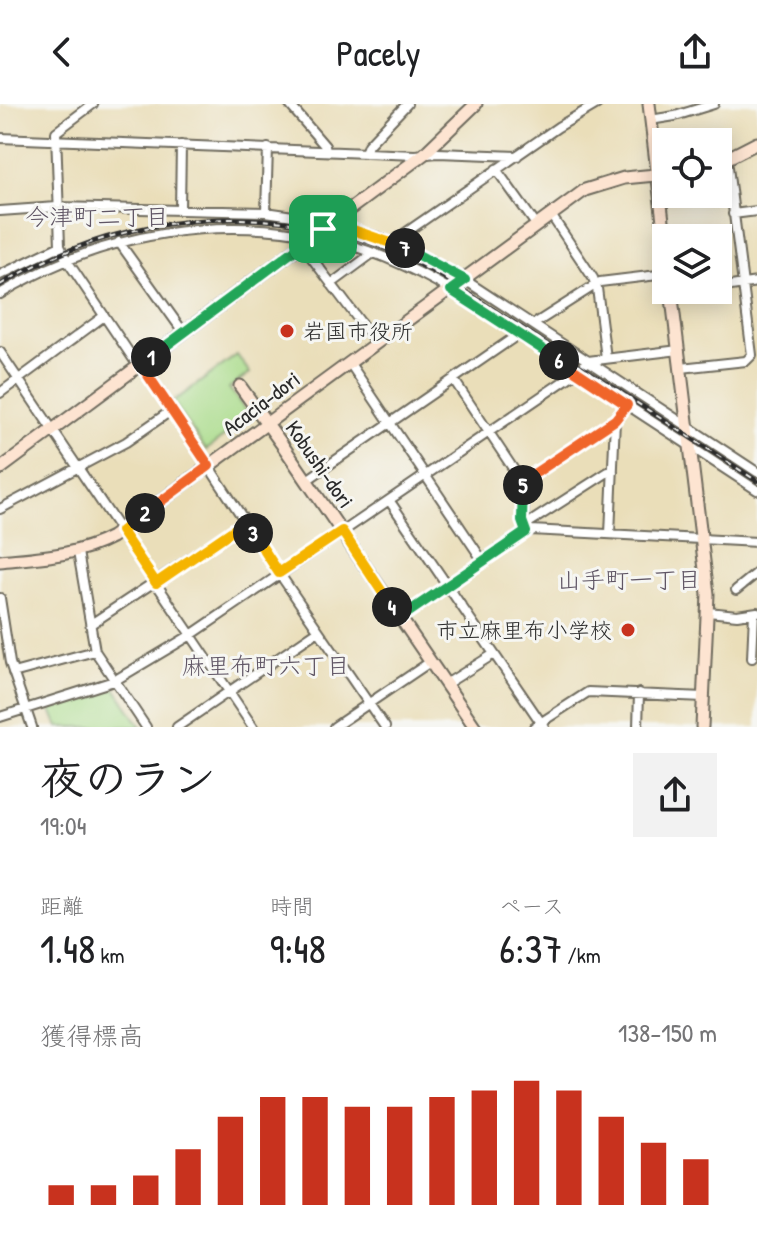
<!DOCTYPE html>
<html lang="ja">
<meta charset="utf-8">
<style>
body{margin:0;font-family:"Patrick Hand","Klee One",sans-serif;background:#f2f2f2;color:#202124;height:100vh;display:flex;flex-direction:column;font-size:30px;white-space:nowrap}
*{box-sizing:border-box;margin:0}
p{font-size:26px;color:#757577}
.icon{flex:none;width:44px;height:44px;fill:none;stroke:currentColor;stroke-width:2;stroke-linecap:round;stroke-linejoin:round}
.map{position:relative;height:623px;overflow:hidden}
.details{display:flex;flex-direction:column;background:#fff;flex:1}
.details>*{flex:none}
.buttons{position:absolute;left:652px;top:24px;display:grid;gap:16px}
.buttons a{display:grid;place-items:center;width:80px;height:80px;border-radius:0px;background:#fff;box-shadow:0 4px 20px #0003;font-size:40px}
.pin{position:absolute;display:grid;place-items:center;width:68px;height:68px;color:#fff;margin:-34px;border-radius:16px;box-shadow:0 4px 12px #0006}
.km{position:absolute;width:40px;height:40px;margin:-20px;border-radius:50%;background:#222;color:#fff;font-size:22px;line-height:40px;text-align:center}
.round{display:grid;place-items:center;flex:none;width:84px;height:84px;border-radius:0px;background:#f2f2f2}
.headline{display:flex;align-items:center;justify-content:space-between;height:136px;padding:0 40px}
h1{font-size:44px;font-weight:600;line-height:60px}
.metrics{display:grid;grid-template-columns:repeat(3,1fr);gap:12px;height:136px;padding:8px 40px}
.metrics div{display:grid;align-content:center}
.metrics b{font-size:40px;font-weight:600}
.metrics small{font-size:22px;font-weight:400}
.metrics p{font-size:22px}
.chart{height:224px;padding:16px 40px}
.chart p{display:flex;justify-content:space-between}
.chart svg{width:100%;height:144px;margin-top:8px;stroke:#c8321e;stroke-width:6}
header{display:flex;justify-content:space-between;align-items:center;height:104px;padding:0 40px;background:#fff;font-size:36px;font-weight:600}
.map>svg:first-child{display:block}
.green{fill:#aadc8b;stroke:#6a845b;stroke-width:2}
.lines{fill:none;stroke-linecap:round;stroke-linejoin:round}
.street-casing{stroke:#6e6a5d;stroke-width:12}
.secondary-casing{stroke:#6e6a5d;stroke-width:15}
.street{stroke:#fff;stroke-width:8}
.secondary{stroke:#fde4d1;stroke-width:11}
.rail-casing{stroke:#2b2b2b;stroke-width:5}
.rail{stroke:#f6f6f2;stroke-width:2;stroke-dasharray:6;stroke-linecap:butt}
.split-1-casing{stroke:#fff;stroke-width:16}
.split-2-casing{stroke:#fff;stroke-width:16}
.split-3-casing{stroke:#fff;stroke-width:16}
.split-4-casing{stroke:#fff;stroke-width:16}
.split-5-casing{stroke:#fff;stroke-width:16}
.split-6-casing{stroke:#fff;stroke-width:16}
.split-7-casing{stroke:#fff;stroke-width:16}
.split-8-casing{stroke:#fff;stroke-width:16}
.split-1{stroke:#22a559;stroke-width:10}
.split-2{stroke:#f0652b;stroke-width:10}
.split-3{stroke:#f5b400;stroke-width:10}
.split-4{stroke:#f5b400;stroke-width:10}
.split-5{stroke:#22a559;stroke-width:10}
.split-6{stroke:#f0652b;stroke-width:10}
.split-7{stroke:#22a559;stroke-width:10}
.split-8{stroke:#f5b400;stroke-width:10}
.poi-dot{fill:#c8321e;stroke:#f6f6f2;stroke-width:3}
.labels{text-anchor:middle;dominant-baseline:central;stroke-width:6;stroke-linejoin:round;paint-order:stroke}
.poi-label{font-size:22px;fill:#2b2b2b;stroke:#f6f6f2;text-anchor:start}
.street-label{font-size:22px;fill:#2b2b2b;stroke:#f6f6f2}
.neighbourhood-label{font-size:24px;fill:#605665;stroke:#f6f6f2}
</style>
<header><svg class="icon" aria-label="back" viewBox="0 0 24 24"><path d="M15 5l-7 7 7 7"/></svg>Pacely<svg class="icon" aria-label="share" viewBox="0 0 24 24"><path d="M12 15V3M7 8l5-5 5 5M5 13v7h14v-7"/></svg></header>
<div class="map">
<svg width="757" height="623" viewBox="0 0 757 623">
<rect width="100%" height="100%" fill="#f6f6f2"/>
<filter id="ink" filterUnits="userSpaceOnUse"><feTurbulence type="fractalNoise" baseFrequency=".0125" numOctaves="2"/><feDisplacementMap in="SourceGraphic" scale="16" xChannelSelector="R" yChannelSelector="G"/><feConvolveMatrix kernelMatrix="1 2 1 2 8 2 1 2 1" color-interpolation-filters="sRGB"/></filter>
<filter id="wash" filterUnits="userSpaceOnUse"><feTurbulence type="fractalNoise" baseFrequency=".006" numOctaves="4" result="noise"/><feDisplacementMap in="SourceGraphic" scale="32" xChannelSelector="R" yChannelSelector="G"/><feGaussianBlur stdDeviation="1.8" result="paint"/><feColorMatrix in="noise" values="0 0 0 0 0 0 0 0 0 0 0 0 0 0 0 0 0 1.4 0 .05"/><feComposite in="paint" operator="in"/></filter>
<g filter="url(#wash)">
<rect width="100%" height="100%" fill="#eadeb9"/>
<path class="green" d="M237,251L250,269L229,284L250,313L206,346L173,298Z
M113,581L141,623H58L49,601Z"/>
</g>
<g filter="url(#ink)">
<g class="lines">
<g class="street-casing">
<path id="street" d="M93,0L56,28L60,142L66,155L134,256L144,264L279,469L385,623
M289,0L325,42L326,47
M650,16L675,12L714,0
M0,34L415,51L438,49L517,52
M365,49L368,41L407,0
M496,65L537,122
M180,105L181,41
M0,107L57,103L266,108L320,116L378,133L413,148L465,176L757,368
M266,108L268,44
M733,110L757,107
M551,111L593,174L597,184L606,254
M119,138L184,229
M394,139L398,134L558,23L597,0
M302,141L376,239
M0,171L60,142
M331,180L373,149
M718,184L757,178
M0,190C123,116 274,101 405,162C460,187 510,224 560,257C626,300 691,343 757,386
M672,190L701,186
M534,220L600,178L666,170
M0,248L253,623
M349,258L483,457
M681,264L746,257L752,251L728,63L724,57
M454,276L522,378C527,394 521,411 526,428
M0,289L104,212
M307,376L519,230
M522,378L615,316L627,301
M389,396L544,623
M0,405L126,338L172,306
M524,422L608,368H613
M610,430L615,316
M78,448L95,547L146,623
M736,486L757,469
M0,494L10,559L32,623
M708,508L737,511L757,508
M400,514L520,431L531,426L757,438
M91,520L245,418
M752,554L754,509
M13,569L95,547
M446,580L494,550
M0,613L114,577L191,531L577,268L588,257L679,246
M177,623L318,527
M334,623L430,558
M534,623L588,588L704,593
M638,623L639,589"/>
</g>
<g class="secondary-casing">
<path id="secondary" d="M649,0L666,142
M718,59L757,39
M671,186L708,490L702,623
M240,282L281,339L475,623
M0,365L424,50L476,0
M0,457C40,453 76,452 112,433L585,86L624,74L666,70"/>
</g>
<use href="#street" class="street"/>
<use href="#secondary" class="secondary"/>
<g class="rail-casing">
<path id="rail" d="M0,181C115,111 261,93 387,145C406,153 424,163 442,172L757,377"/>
</g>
<use href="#rail" class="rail"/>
</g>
</g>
<g class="lines" filter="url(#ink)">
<g class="split-1-casing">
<path id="split-1" d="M151,253L323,125"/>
</g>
<g class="split-2-casing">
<path id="split-2" d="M145,409L209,362L141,261L151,253"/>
</g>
<g class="split-3-casing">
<path id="split-3" d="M145,409L121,427L156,479L245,418L253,429"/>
</g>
<g class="split-4-casing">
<path id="split-4" d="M253,429L279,469L342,427L392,503"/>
</g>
<g class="split-5-casing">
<path id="split-5" d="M392,503L400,514L526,428L522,417L523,381"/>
</g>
<g class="split-6-casing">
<path id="split-6" d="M523,381L522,378L615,316L627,301L559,256"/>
</g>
<g class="split-7-casing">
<path id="split-7" d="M405,144L465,176L451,186L559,256"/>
</g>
<g class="split-8-casing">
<path id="split-8" d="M323,125L333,119L405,144"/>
</g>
<use href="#split-1" class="split-1"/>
<use href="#split-2" class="split-2"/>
<use href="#split-3" class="split-3"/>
<use href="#split-4" class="split-4"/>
<use href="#split-5" class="split-5"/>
<use href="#split-6" class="split-6"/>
<use href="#split-7" class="split-7"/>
<use href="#split-8" class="split-8"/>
</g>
<g class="poi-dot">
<circle cx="287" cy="227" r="8"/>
<circle cx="628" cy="526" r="8"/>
</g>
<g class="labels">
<g class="poi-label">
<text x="303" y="227">岩国市役所</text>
<text x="612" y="526" text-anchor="end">市立麻里布小学校</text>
</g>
<g class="street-label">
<text transform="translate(261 299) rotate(-37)">Acacia-dori</text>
<text transform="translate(320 360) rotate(55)">Kobushi-dori</text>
</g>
<g class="neighbourhood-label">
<text x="97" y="112">今津町二丁目</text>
<text x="629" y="475">山手町一丁目</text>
<text x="266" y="561">麻里布町六丁目</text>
</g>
</g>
</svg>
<div class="buttons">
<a><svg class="icon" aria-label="locate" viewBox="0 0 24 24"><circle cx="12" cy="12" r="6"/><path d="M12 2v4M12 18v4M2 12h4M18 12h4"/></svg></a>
<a><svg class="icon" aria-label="layers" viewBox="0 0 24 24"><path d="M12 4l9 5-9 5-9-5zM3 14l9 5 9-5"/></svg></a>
</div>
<div class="pin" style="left:323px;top:125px;background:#1e9e55"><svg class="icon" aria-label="arrive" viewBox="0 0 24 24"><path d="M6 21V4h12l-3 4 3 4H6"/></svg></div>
<b class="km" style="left:151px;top:253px">1</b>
<b class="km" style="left:145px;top:409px">2</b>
<b class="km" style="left:253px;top:429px">3</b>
<b class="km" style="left:392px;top:503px">4</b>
<b class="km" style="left:523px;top:381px">5</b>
<b class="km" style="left:559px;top:256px">6</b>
<b class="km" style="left:405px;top:144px">7</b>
</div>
<section class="details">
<div class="headline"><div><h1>夜のラン</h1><p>19:04</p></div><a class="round"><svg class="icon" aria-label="share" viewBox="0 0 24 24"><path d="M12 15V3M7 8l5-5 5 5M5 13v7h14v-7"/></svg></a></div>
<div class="metrics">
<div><p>距離</p><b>1.48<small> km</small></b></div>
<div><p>時間</p><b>9:48</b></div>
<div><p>ペース</p><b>6:37<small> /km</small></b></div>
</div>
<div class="chart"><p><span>獲得標高</span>138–150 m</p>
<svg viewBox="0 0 160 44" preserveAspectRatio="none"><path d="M5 44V38M15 44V38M25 44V35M35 44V27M45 44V17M55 44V11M65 44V11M75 44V14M85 44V14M95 44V11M105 44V9M115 44V6M125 44V9M135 44V17M145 44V25M155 44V30"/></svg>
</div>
</section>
